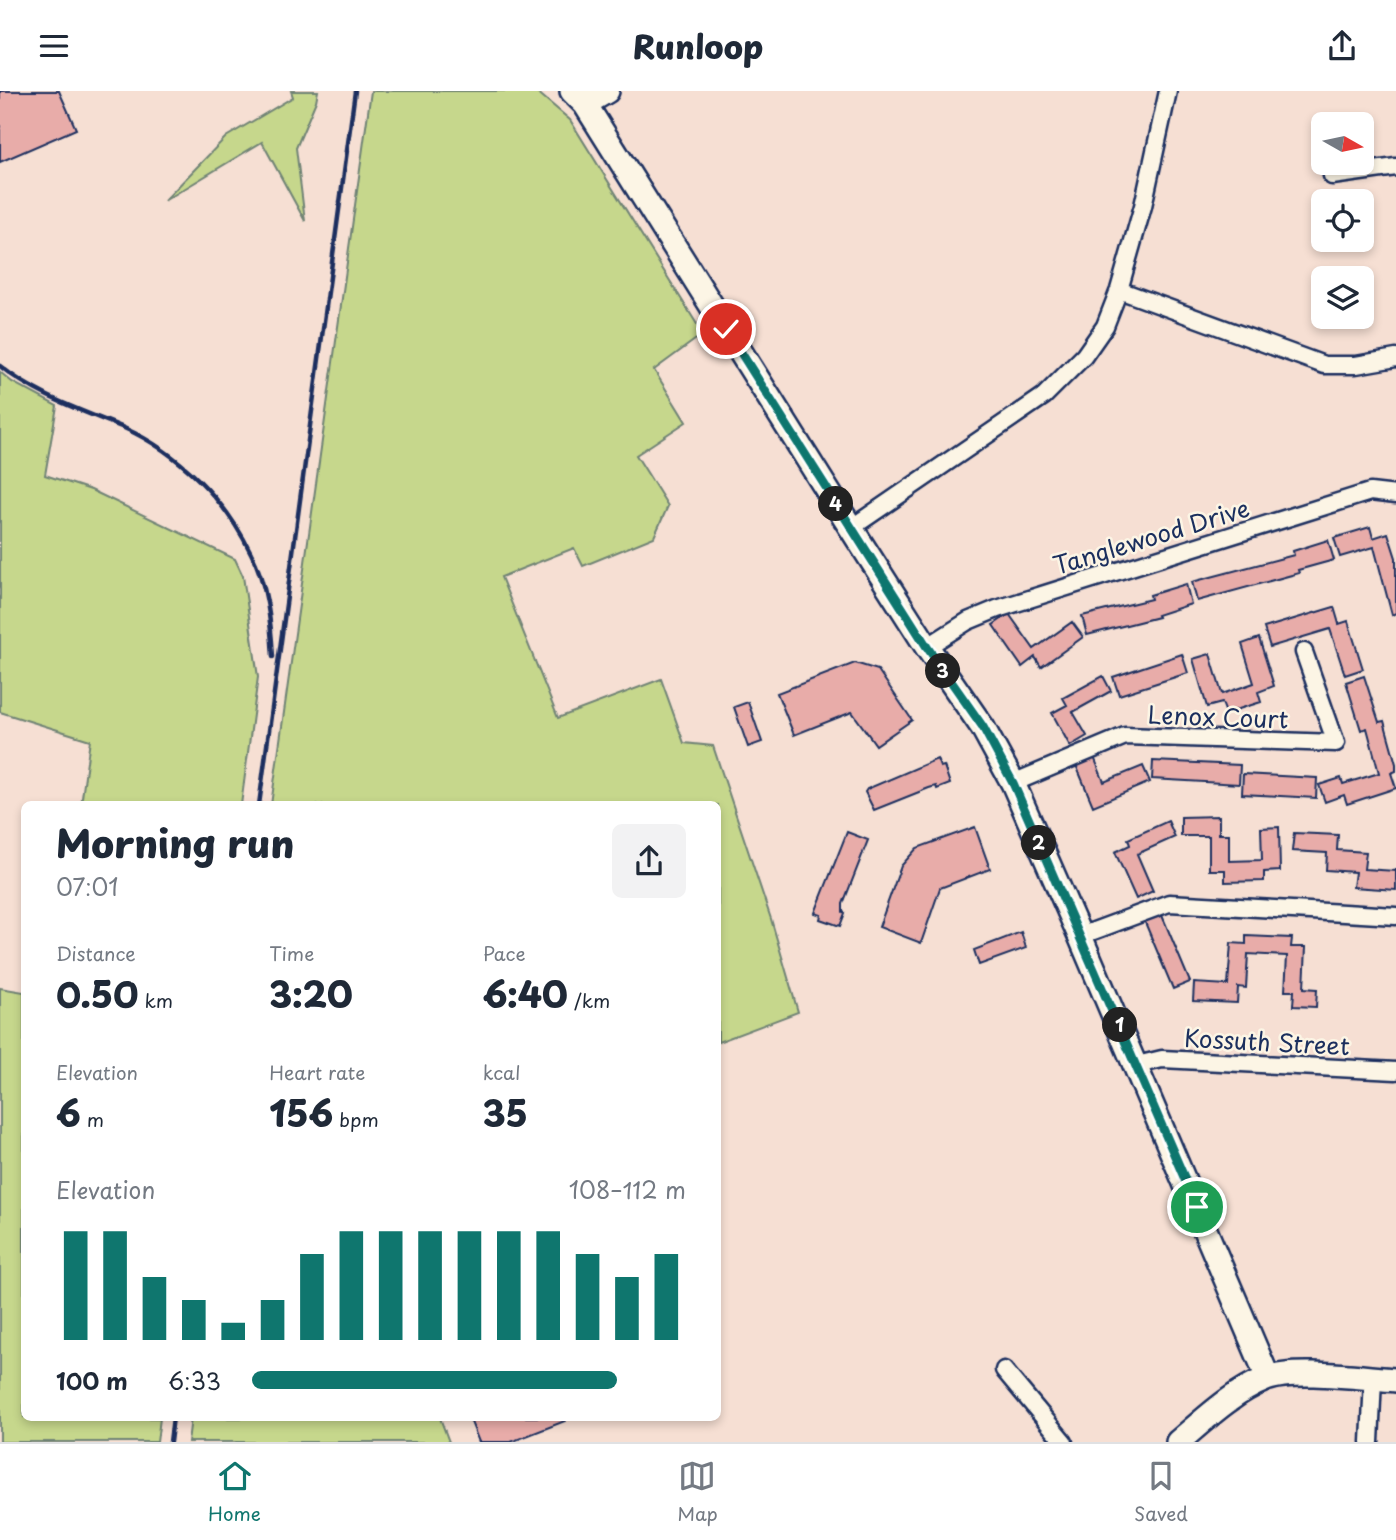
<!DOCTYPE html>
<meta charset="utf-8">
<style>
body{margin:0;font-family:"Playpen Sans",sans-serif;background:#f2f2f3;color:#1f2937;height:100vh;display:flex;flex-direction:column;font-size:26px;white-space:nowrap}
*{box-sizing:border-box;margin:0}
p{font-size:23px;color:#747a83}
.icon{flex:none;width:38px;height:38px;fill:none;stroke:currentColor;stroke-width:2;stroke-linecap:round;stroke-linejoin:round}
.map{position:relative;flex:1;overflow:hidden}
.details{position:absolute;left:21px;top:710px;width:700px;height:620px;display:flex;flex-direction:column;background:#fff;border-radius:10px;box-shadow:0 4px 10px #0003}
.details>*{flex:none}
.needle{width:46px;rotate:99deg}
.fabs{position:absolute;left:1311px;top:21px;display:grid;gap:14px}
.fabs a{display:grid;place-items:center;width:63px;height:63px;border-radius:10px;background:#fff;box-shadow:0 4px 10px #0003;font-size:35px}
.pin{position:absolute;display:grid;place-items:center;width:60px;height:60px;color:#fff;margin:-30px;border:4px solid #fff;border-radius:50%;box-shadow:0 2px 7px #0007}
.km{position:absolute;width:35px;height:35px;margin:-18px;border-radius:50%;background:#222;color:#fff;font-size:19px;line-height:35px;text-align:center}
.round{display:grid;place-items:center;flex:none;width:74px;height:74px;border-radius:10px;background:#f2f2f3}
.summary{display:flex;align-items:center;justify-content:space-between;height:119px;padding:0 35px}
h1{font-size:38px;font-weight:800;line-height:52px}
.figures{display:grid;grid-template-columns:repeat(3,1fr);gap:10px;height:119px;padding:7px 35px}
.figures div{display:grid;align-content:center}
.figures b{font-size:35px;font-weight:800}
.figures small{font-size:19px;font-weight:400}
.figures p{font-size:19px}
.chart{height:196px;padding:14px 35px}
.chart p{display:flex;justify-content:space-between}
.chart svg{width:100%;height:126px;margin-top:7px;stroke:#0f766e;stroke-width:6}
ul{padding:0 35px;list-style:none;font-size:23px}
li{display:grid;grid-template-columns:112px 84px 1fr;align-items:center;height:52px}
li i{height:18px;border-radius:9px;background:#0f766e}
header{display:flex;justify-content:space-between;align-items:center;height:91px;padding:0 35px;background:#fff;font-size:32px;font-weight:800}
.tab-bar{display:flex;justify-content:space-around;align-items:center;height:98px;border-top:2px solid #e0e1e3;background:#fff;font-size:19px;color:#747a83}
.tab-bar a{display:grid;justify-items:center;gap:4px}
.tab-bar .active{color:#0f766e}
.map>svg:first-child{display:block}
.green{fill:#c6d78c;stroke:#708375;stroke-width:2}
.building{fill:#e8aca9;stroke:#1b2f5e;stroke-width:2}
.lines{fill:none;stroke-linecap:round;stroke-linejoin:round}
.street-casing{stroke:#1b2f5e;stroke-width:21}
.secondary-casing{stroke:#1b2f5e;stroke-width:28}
.street{stroke:#fcf5e5;stroke-width:16}
.secondary{stroke:#fcf5e5;stroke-width:23}
.rail{stroke:#1b2f5e;stroke-width:4.5}
.route-casing{stroke:#fff;stroke-width:14}
.route{stroke:#0f766e;stroke-width:9}
.labels{text-anchor:middle;dominant-baseline:central;stroke-width:5;stroke-linejoin:round;paint-order:stroke}
.street-label{font-size:24px;fill:#1b2f5e;stroke:#fcf5e5}
</style>
<header><svg class="icon" aria-label="menu" viewBox="0 0 24 24"><path d="M4 6h16M4 12h16M4 18h16"/></svg>Runloop<svg class="icon" aria-label="share" viewBox="0 0 24 24"><path d="M12 15V3M7 8l5-5 5 5M5 13v7h14v-7"/></svg></header>
<div class="map">
<svg width="1396" height="1351" viewBox="0 0 1396 1351">
<rect width="100%" height="100%" fill="#f6dfd3"/>
<filter id="ink" filterUnits="userSpaceOnUse"><feTurbulence type="fractalNoise" baseFrequency=".0143" numOctaves="2"/><feDisplacementMap in="SourceGraphic" scale="14" xChannelSelector="R" yChannelSelector="G"/><feConvolveMatrix kernelMatrix="1 2 1 2 8 2 1 2 1" color-interpolation-filters="sRGB"/></filter>
<g filter="url(#ink)">
<path class="green" d="M291,0H318L316,10L296,57L305,130L262,51L164,110L226,46L293,6Z
M371,0H536L570,29L703,243L654,279L686,331L636,364L668,415L654,446L583,475L574,457L501,486L558,627L661,588L684,652L713,655L771,828L798,921L718,951V714H271Z
M0,281L12,291L57,315L45,384L91,399L235,468L243,485L258,586L241,714H81L90,649L0,621Z
M0,897L24,901V1326L160,1327L157,1351H0Z
M191,1327H440L449,1351H188Z"/>
<path class="building" d="M0,0H59L76,38L0,71Z
M1370,436L1373,447L1388,442L1396,467V522L1392,524L1374,456L1340,466L1334,447Z
M1328,449L1334,469L1298,479L1299,482L1197,510L1192,491L1294,464L1293,460Z
M1186,493L1191,513L1157,524L1158,526L1087,544L1082,525L1151,508L1150,504Z
M1334,516L1339,533L1348,530L1363,578L1345,584L1330,538L1270,556L1264,537Z
M1009,523L1034,558L1072,531L1083,546L1041,576L1035,566L1022,576L993,534Z
M1259,547L1274,595L1258,601L1261,611L1226,622L1222,612L1207,616L1193,568L1210,563L1222,603L1254,592L1242,553Z
M1182,563L1188,582L1119,604L1113,586Z
M855,572L878,579L912,629L876,654L852,621L794,644L777,602Z
M1103,585L1111,600L1073,621L1087,645L1070,655L1052,622L1067,614L1063,607Z
M1364,585L1379,631L1384,630L1396,673V680L1391,682L1396,697L1347,713L1344,704L1325,711L1319,694L1341,687L1343,693L1379,682L1367,637L1361,639L1346,591Z
M748,611L762,651L748,656L734,616Z
M1094,666L1104,691L1143,675L1150,691L1093,715L1076,674Z
M937,668L940,676L944,675L950,693L937,698L936,695L929,697L874,719L865,701L867,698Z
M1153,670L1240,674L1239,693L1152,688Z
M1243,683L1317,687L1316,707L1242,703Z
M1219,725V743H1229V770L1262,769L1261,737L1279,736L1280,780L1264,781V790L1225,791V779H1209V745H1181V726Z
M1168,730L1175,746L1137,763L1153,800L1136,808L1115,761L1130,754L1128,748Z
M975,736L990,778L940,797L921,852L879,836L901,775L917,757Z
M847,741L868,749L843,813V821L845,822L840,835L820,828L821,824L815,822Z
M1294,742L1338,744L1337,759L1366,761L1364,778L1396,780V777V799L1353,796L1355,781L1326,779L1327,762L1292,760Z
M1161,822L1190,891L1173,898L1144,829Z
M1021,841L1026,857L979,874L974,859Z
M1246,845L1292,847L1291,856H1306L1304,897L1317,898L1316,916L1293,915L1294,900H1285L1287,865L1248,863L1246,897L1238,896L1237,912L1193,910L1194,892L1228,894L1231,852L1246,853Z
M469,1326H564L565,1330L511,1351H479Z"/>
<g class="lines">
<g class="street-casing">
<path id="street" d="M1332,85L1396,76
M1119,199L1324,274H1356L1396,267
M851,437L1044,305L1084,265L1105,235L1119,199L1143,115L1168,0
M927,556L968,530L997,518L1370,401L1396,404
M1013,692L1125,645L1336,652L1304,561
M1080,845L1169,812L1396,825
M1137,974L1162,968L1396,980
M1004,1279L1064,1351
M1370,1351L1373,1288"/>
</g>
<g class="secondary-casing">
<path id="secondary" d="M572,0L585,13L851,437L927,556L983,637L1013,692L1080,845L1268,1287
M585,13L607,0
M1178,1351C1205,1328 1233,1301 1266,1288C1295,1277 1363,1287 1396,1289"/>
</g>
<use href="#street" class="street"/>
<use href="#secondary" class="secondary"/>
<path class="rail" d="M0,275C37,305 81,319 124,337C178,361 225,408 251,462C267,493 271,531 273,566
M259,714L355,0
M170,1351L173,1326"/>
</g>
</g>
<g class="lines" filter="url(#ink)">
<g class="route-casing">
<path id="route" d="M726,238L927,556L983,636L1013,692L1197,1116"/>
</g>
<use href="#route" class="route"/>
</g>
<g class="labels">
<g class="street-label">
<text transform="translate(1151 445) rotate(-17)">Tanglewood Drive</text>
<text transform="translate(1218 625) rotate(2)">Lenox Court</text>
<text transform="translate(1267 950) rotate(3)">Kossuth Street</text>
</g>
</g>
</svg>
<div class="fabs">
<a><svg class="needle" viewBox="-14 -14 28 28"><path d="M0-13l5 13h-10z" fill="#e53935"/><path d="M0 13l5-13h-10z" fill="#747a83"/></svg></a>
<a><svg class="icon" aria-label="locate" viewBox="0 0 24 24"><circle cx="12" cy="12" r="6"/><path d="M12 2v4M12 18v4M2 12h4M18 12h4"/></svg></a>
<a><svg class="icon" aria-label="layers" viewBox="0 0 24 24"><path d="M12 4l9 5-9 5-9-5zM3 14l9 5 9-5"/></svg></a>
</div>
<div class="pin" style="left:1197px;top:1116px;background:#1e9e55"><svg class="icon" aria-label="arrive" viewBox="0 0 24 24"><path d="M6 21V4h12l-3 4 3 4H6"/></svg></div>
<div class="pin" style="left:726px;top:238px;background:#d93025"><svg class="icon" aria-label="check" viewBox="0 0 24 24"><path d="M5 12l5 5 9-10"/></svg></div>
<b class="km" style="left:1120px;top:934px">1</b>
<b class="km" style="left:1039px;top:752px">2</b>
<b class="km" style="left:943px;top:580px">3</b>
<b class="km" style="left:836px;top:413px">4</b>
<section class="details">
<div class="summary"><div><h1>Morning run</h1><p>07:01</p></div><a class="round"><svg class="icon" aria-label="share" viewBox="0 0 24 24"><path d="M12 15V3M7 8l5-5 5 5M5 13v7h14v-7"/></svg></a></div>
<div class="figures">
<div><p>Distance</p><b>0.50<small> km</small></b></div>
<div><p>Time</p><b>3:20</b></div>
<div><p>Pace</p><b>6:40<small> /km</small></b></div>
</div>
<div class="figures">
<div><p>Elevation</p><b>6<small> m</small></b></div>
<div><p>Heart rate</p><b>156<small> bpm</small></b></div>
<div><p>kcal</p><b>35</b></div>
</div>
<div class="chart"><p><span>Elevation</span>108–112 m</p>
<svg viewBox="0 0 160 44" preserveAspectRatio="none"><path d="M5 44V6M15 44V6M25 44V22M35 44V30M45 44V38M55 44V30M65 44V14M75 44V6M85 44V6M95 44V6M105 44V6M115 44V6M125 44V6M135 44V14M145 44V22M155 44V14"/></svg>
</div>
<ul>
<li><b>100 m</b>6:33<i style="width:84%"></i></li>
</ul>
</section>
</div>
<nav class="tab-bar">
<a class="active"><svg class="icon" aria-label="home" viewBox="0 0 24 24"><path d="M3 11l9-7 9 7M6 9v11h12V9"/></svg>Home</a>
<a><svg class="icon" aria-label="map" viewBox="0 0 24 24"><path d="M3 6l6-2 6 2 6-2v14l-6 2-6-2-6 2zM9 4v14M15 6v14"/></svg>Map</a>
<a><svg class="icon" aria-label="saved" viewBox="0 0 24 24"><path d="M7 4h10v16l-5-4-5 4z"/></svg>Saved</a>
</nav>
